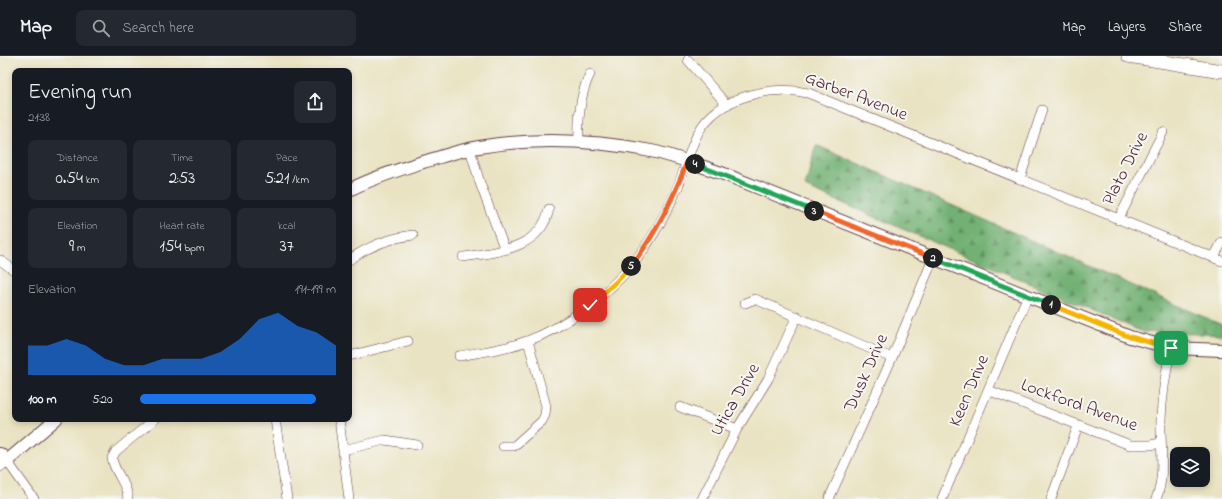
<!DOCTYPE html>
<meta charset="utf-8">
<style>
body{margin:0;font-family:"Indie Flower",sans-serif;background:#242831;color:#f1f3f6;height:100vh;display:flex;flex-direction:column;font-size:15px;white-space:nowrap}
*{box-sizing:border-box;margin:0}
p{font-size:13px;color:#9ea1a6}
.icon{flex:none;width:22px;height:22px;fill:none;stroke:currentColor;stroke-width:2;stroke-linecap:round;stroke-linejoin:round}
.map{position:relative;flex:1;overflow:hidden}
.details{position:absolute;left:12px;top:12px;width:340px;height:354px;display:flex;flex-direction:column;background:#171b24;border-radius:8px;box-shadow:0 2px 6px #0003}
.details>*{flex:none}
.fabs{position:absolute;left:1170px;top:391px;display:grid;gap:8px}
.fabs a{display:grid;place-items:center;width:40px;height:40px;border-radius:8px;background:#171b24;box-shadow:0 2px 6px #0003;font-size:20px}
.pin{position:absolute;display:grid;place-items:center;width:34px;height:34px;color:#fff;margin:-17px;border-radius:8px;box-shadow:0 2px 6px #0006}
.km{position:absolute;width:20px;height:20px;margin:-10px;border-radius:50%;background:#222;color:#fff;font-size:11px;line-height:20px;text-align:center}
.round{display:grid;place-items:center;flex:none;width:42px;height:42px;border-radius:8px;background:#242831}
.overview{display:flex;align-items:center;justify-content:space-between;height:68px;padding:0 16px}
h1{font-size:22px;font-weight:600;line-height:30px}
.metrics{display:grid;grid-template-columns:repeat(3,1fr);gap:6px;height:68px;padding:4px 16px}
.metrics div{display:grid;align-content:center;border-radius:8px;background:#242831;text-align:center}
.metrics b{font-size:17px;font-weight:600}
.metrics small{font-size:11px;font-weight:400}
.metrics p{font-size:11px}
.chart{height:112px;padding:8px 16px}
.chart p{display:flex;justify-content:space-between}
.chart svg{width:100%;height:72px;margin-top:4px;fill:#1a73e8;opacity:.7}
ul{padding:0 16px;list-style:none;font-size:13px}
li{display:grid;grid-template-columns:64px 48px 1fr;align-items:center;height:30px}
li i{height:10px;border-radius:5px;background:#1a73e8}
header{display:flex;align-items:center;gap:24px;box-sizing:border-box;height:56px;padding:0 20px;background:#171b24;border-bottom:1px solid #363941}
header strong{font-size:19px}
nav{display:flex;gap:22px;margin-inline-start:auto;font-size:14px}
.search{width:280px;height:36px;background:#242831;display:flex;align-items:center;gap:10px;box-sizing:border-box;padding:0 14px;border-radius:8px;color:#9ea1a6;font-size:15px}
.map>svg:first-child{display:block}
.forest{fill:url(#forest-firs);stroke:#5e684f}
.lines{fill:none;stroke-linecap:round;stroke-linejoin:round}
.minor-casing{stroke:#623c42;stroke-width:10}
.major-casing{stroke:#623c42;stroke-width:14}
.highway-casing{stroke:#623c42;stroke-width:14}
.minor{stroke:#fff;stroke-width:9}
.major{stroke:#fff;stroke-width:12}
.highway{stroke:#fff;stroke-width:13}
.split-1-casing{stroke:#fff;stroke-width:8}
.split-2-casing{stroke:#fff;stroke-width:8}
.split-3-casing{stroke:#fff;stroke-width:8}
.split-4-casing{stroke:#fff;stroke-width:8}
.split-5-casing{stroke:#fff;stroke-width:8}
.split-6-casing{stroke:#fff;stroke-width:8}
.split-1{stroke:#f5b400;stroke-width:5}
.split-2{stroke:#22a559;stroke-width:5}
.split-3{stroke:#f0652b;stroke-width:5}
.split-4{stroke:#22a559;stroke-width:5}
.split-5{stroke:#f0652b;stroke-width:5}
.split-6{stroke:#f5b400;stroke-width:5}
.labels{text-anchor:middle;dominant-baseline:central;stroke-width:4;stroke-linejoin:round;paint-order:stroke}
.street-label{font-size:18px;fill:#4a1f2b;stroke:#f6f6f2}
</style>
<header>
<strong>Map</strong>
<div class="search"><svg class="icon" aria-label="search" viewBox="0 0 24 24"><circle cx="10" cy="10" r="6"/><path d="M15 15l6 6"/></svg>Search here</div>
<nav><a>Map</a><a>Layers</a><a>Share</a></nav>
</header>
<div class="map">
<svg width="1222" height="443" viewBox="0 0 1222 443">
<defs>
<pattern id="forest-firs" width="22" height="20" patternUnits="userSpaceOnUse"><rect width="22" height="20" fill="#72b173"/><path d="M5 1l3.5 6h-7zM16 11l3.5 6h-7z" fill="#608f5f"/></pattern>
</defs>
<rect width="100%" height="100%" fill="#f6f6f2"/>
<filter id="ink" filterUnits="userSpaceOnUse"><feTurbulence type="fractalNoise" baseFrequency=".025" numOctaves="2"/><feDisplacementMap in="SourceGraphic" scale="8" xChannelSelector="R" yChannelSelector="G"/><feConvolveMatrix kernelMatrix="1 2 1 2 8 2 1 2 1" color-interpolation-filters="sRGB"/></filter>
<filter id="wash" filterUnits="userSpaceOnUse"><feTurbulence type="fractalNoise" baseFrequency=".012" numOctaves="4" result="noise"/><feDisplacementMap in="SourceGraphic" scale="16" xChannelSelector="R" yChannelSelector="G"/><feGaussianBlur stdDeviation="0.9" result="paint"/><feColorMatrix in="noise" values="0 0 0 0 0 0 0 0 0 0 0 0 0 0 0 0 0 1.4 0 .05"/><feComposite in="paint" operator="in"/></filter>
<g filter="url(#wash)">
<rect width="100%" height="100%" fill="#eae3c3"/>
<path class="forest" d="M816,89L1222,269V279L1143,276L805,131Z"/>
</g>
<g filter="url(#ink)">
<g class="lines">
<g class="minor-casing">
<path id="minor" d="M688,4L727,49
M579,85C578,63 580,38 590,18
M470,93L480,127L505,194
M1020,123L1042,54
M1118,164L1163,76
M463,201C497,196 541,193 549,153
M1214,201L1222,186
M0,204L15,215
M349,204C369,190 389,182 413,179
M745,247L755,243L892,302
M349,300L408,285
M459,300C481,296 506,293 527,285C564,272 607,239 632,209C651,186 666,158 678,131C685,113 689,94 698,77C718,40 771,29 808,37L1222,205
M988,334L1130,389H1151L1160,387
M680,351L737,373
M275,363L287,443
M339,363L349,443
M503,390H514L542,365L545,359L546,350L528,285
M343,394L385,384L417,389
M0,411L7,405L34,443
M128,443C128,428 114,417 112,402L116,395L155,363
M702,443L737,373L768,323L797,260
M829,443L892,302L933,203
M942,443L1028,239
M1051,443L1078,370
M1156,443C1166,419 1160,389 1161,363C1162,339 1166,315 1171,292"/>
</g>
<g class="major-casing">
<path id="major" d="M349,134C372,122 398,114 423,106C441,101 460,94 479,91C536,81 594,84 651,95C676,100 700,110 724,118L1130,281L1171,292L1222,294
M0,398L7,405L56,363"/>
</g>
<g class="highway-casing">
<path id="highway" d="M1128,0L1222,15"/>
</g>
<use href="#minor" class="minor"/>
<use href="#major" class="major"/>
<use href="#highway" class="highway"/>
</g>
</g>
<g class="lines" filter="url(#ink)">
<g class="split-1-casing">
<path id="split-1" d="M1051,249L1130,281L1171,292"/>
</g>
<g class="split-2-casing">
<path id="split-2" d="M933,202L1051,249"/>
</g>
<g class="split-3-casing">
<path id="split-3" d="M814,155L933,202"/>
</g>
<g class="split-4-casing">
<path id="split-4" d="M695,108L814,155"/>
</g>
<g class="split-5-casing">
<path id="split-5" d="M631,210C656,178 673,143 687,106L695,108"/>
</g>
<g class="split-6-casing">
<path id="split-6" d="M590,249L617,225L631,210"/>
</g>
<use href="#split-1" class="split-1"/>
<use href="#split-2" class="split-2"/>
<use href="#split-3" class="split-3"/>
<use href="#split-4" class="split-4"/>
<use href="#split-5" class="split-5"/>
<use href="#split-6" class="split-6"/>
</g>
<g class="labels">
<g class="street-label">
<text transform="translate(856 41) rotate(21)">Garber Avenue</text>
<text transform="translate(1126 113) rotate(-63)">Plato Drive</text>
<text transform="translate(867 317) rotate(-66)">Dusk Drive</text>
<text transform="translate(970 335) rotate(-67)">Keen Drive</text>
<text transform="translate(736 344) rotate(-60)">Utica Drive</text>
<text transform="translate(1079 350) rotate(20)">Lockford Avenue</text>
</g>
</g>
</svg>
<div class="fabs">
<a><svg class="icon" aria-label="layers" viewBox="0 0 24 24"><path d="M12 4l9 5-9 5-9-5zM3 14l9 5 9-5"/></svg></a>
</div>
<div class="pin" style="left:1171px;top:292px;background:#1e9e55"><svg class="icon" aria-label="arrive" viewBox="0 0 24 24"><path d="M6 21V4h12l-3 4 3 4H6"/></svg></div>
<div class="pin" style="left:590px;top:249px;background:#d93025"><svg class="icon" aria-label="check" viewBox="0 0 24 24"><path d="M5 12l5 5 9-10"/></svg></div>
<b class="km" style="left:1051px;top:249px">1</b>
<b class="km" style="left:933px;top:202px">2</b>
<b class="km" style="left:814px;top:155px">3</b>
<b class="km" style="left:695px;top:108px">4</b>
<b class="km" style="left:631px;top:210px">5</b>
<section class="details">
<div class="overview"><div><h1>Evening run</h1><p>21:38</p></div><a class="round"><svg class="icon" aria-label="share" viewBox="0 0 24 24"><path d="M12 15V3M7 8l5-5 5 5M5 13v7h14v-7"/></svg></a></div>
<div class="metrics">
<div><p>Distance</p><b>0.54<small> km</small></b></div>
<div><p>Time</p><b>2:53</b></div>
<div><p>Pace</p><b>5:21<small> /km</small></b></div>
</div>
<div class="metrics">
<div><p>Elevation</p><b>9<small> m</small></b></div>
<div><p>Heart rate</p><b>154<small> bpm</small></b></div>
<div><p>kcal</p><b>37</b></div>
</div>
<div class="chart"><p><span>Elevation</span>191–199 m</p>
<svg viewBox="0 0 160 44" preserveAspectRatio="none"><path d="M0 44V26L10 26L20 22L30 26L40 34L50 38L60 38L70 34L80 34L90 34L100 30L110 22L120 10L130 6L140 14L150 18L160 26V44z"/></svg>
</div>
<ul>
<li><b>100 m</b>5:20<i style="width:90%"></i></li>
</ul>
</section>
</div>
